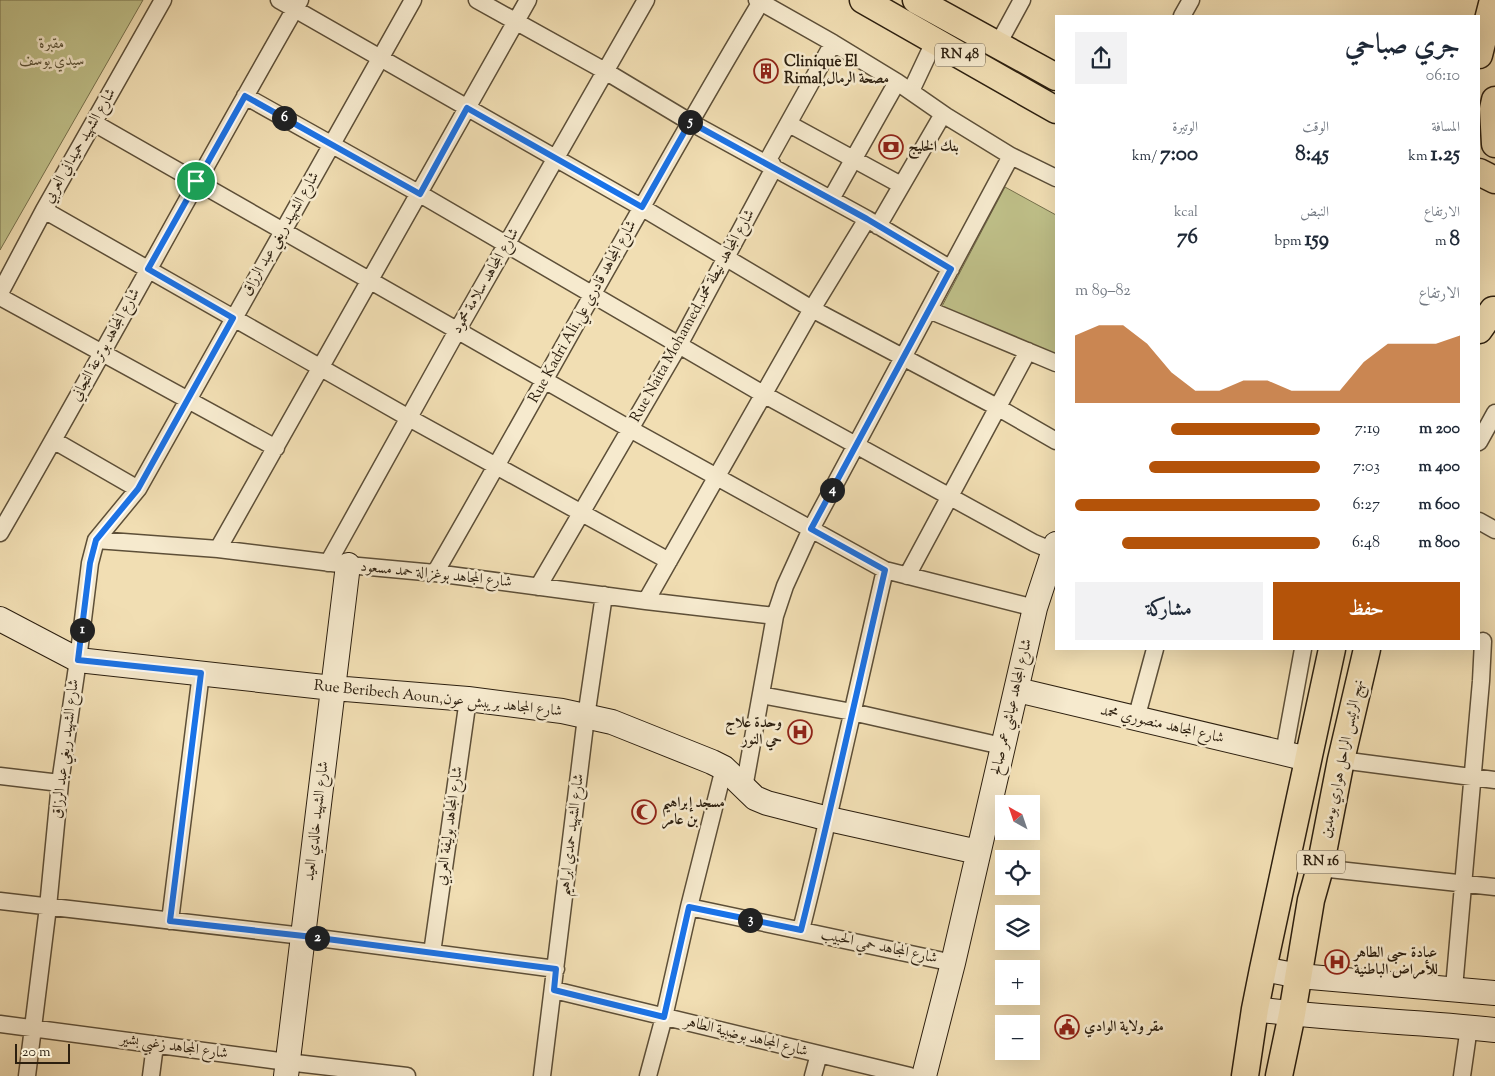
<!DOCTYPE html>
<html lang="ar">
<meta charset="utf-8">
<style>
body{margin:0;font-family:"Sorts Mill Goudy",Amiri,serif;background:#f2f2f3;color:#1f2937;direction:rtl;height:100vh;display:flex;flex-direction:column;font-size:19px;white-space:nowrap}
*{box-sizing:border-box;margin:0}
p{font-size:16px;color:#747a83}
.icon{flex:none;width:28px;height:28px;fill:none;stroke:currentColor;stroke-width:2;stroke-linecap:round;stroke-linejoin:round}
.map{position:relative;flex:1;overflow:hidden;direction:ltr}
.drawer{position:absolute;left:1055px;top:15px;width:425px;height:635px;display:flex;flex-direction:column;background:#fff;border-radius:0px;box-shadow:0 5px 20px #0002;direction:rtl}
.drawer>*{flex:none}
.needle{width:32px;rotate:320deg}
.tools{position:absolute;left:995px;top:795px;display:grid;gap:10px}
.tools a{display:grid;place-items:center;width:45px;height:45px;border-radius:0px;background:#fff;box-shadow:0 5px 20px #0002;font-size:25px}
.scale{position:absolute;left:15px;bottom:12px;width:55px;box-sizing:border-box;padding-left:5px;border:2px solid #2c1f0f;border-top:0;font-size:14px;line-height:18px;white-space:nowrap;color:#2c1f0f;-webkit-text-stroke:4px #f6eace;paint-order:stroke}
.pin{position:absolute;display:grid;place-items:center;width:42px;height:42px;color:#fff;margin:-21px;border:2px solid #fff;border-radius:50%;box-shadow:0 1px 5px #0007}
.km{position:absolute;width:25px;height:25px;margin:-12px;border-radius:50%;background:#222;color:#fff;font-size:14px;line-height:25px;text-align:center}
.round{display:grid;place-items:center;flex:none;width:52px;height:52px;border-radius:0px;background:#f2f2f3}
.headline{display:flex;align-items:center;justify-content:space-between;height:85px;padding:0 20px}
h1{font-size:28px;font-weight:700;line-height:38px}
.figures{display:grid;grid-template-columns:repeat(3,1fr);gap:8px;height:85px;padding:5px 20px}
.figures div{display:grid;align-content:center}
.figures b{font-size:21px;font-weight:700}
.figures small{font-size:14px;font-weight:400}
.figures p{font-size:14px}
.chart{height:140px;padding:10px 20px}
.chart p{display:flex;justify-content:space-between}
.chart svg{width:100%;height:90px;margin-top:5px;fill:#b45309;opacity:.7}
.primary-button{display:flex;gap:10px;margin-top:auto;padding:10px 20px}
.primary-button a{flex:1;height:58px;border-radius:0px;background:#b45309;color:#fff;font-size:20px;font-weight:700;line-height:58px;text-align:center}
.primary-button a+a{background:#f2f2f3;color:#1f2937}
ul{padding:0 20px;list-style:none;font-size:16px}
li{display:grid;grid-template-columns:80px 60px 1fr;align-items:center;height:38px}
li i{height:12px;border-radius:6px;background:#b45309}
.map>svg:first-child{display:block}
.green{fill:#bfc089;stroke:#76704c}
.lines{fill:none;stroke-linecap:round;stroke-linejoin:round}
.street-casing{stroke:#5d4f38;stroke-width:19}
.secondary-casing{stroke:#2c1f0f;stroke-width:26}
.primary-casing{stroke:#2c1f0f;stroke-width:29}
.street{stroke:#f6eace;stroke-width:16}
.secondary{stroke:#f6eace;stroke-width:24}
.primary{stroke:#f1deb3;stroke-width:26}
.route-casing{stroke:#fff;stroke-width:10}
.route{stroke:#1a73e8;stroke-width:6}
.labels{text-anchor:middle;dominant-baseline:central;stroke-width:5;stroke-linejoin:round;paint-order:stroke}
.shield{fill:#f6eace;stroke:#695c48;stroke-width:1}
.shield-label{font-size:14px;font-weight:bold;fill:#2c1f0f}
.park-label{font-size:15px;font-style:italic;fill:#584f34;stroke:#f6eace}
.poi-label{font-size:15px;font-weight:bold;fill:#2c1f0f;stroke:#f6eace;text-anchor:start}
.street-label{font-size:15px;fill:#2c1f0f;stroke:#f6eace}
</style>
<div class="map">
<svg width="1495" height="1076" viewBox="0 0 1495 1076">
<rect width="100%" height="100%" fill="#f1deb3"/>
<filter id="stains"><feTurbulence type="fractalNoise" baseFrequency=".004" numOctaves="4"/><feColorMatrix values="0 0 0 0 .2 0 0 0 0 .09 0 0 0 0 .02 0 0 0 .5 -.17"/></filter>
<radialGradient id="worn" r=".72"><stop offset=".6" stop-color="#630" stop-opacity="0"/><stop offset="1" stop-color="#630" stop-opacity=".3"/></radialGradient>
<path class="green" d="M0,0H143L0,250Z
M1005,187L1056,215V356L940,310Z"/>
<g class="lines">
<g class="street-casing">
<path id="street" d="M279,0L641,207L812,309L997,407L1056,441
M477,0L605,71L690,122L867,219L951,269
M757,0L833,43L897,82L946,116L1011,156L1056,178
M1182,16L1191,0
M997,46L1022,0
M911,91L935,40
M245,96L420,194L763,394L1034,543L1056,552
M94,123L630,429L885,570L1035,608
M789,124L901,185
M831,199L897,82
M44,210L409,418L669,561
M878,226L943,114
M0,293L44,210L163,0
M0,297L276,448
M929,310L1056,363
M53,440L138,489
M1479,442L1495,413
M1479,521L1495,530
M0,533C102,357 198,177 300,0
M96,540L218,549L348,565L435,573L646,601L775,616
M218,549L528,0
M328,563L457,331L646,0
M435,573C545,383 649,188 762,0
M907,576L1028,351
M538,587L679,345L774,168L769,158L833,43
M646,601L812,309L867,219
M761,695L852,712L1002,746
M1136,719L1155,649
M1284,753L1303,649
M1341,760L1495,780
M0,776L60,783
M744,788L775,616L785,586L811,529L1011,156
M1320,868L1495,887
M0,901L303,936L556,969
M689,907L953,963
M170,921L201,673
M801,930C831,811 857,690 885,570
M432,953L468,699
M1454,988L1481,681L1483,641
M554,990L910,1076
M0,1024L287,1062L407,1076
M27,1076L48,907L60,783L78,660L90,563L96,540L138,489L413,0
M151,1076L155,1045
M542,1076L586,717L604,595
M648,1076L664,1017L689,907L724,768
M813,1076L819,1054
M1462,1076L1469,1027"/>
</g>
<g class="secondary-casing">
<path id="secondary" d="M0,619L78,660L333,688L468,699L562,711L612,722L712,762L724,768L755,798L767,803L829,819L978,852
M1017,690L1308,759
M1263,969L1299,976L1495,993
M1255,1009C1335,1020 1415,1021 1495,1030
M286,1076L348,565
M924,1076L953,963L1035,608L1056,544"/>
</g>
<g class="primary-casing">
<path id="primary" d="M863,0L1056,110
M916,0L1056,77
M1479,55L1493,0
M1495,100L1493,109L1495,144
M1479,172L1495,180
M1479,330L1493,310
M1245,1076L1255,1009L1263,969L1332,649
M1279,1076L1292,1014L1311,900L1320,868L1341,760L1367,649"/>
</g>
<use href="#street" class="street"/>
<use href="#secondary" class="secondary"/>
<use href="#primary" class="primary"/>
</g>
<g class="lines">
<g class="route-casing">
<path id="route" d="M245,96L420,194L467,108L642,207L690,122L867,219L951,269L811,529L885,570C857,690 831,811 801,930L689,907L664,1017L554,990L556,969L304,936L170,921L201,673L78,660L90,563L96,540L138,489L233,318L148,269Z"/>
</g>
<use href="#route" class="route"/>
</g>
<defs>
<g id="building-ring" transform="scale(1.25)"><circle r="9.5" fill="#f6eace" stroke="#8f2418" stroke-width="1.5"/><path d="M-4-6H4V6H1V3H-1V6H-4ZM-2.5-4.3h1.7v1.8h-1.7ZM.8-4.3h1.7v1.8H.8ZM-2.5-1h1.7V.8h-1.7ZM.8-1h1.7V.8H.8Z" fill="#8f2418"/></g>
<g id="bank-ring" transform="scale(1.25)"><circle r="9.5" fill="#f6eace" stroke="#8f2418" stroke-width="1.5"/><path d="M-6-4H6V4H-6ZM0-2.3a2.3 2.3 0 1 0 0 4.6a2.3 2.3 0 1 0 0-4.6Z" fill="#8f2418"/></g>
<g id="hospital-ring" transform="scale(1.25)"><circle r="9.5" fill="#f6eace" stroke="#8f2418" stroke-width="1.5"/><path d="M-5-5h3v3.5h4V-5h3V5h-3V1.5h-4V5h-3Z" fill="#8f2418"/></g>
<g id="mosque-ring" transform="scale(1.25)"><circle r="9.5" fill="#f6eace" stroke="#8f2418" stroke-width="1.5"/><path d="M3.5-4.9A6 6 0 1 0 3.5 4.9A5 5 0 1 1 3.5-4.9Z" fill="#8f2418"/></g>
<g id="civic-ring" transform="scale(1.25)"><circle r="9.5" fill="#f6eace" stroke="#8f2418" stroke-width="1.5"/><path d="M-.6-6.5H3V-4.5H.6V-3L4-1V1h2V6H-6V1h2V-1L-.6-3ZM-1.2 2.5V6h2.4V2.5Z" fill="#8f2418"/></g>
</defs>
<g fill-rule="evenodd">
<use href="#building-ring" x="766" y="71"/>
<use href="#bank-ring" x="891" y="147"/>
<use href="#hospital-ring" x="800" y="732"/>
<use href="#mosque-ring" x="644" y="812"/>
<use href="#hospital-ring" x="1337" y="962"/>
<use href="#civic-ring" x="1067" y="1027"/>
</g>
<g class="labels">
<g class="shield">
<rect x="935" y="43.5" width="50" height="23" rx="4"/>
<rect x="1297" y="850.5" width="48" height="23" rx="4"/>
</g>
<g class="shield-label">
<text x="960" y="55">RN 48</text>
<text x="1321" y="862">RN 16</text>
</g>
<g class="park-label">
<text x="52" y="44">مقبرة<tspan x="52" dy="17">سيدي يوسف</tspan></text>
</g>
<g class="poi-label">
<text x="784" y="62">Clinique El<tspan x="784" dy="17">Rimal,مصحة الرمال</tspan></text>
<text x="908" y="147">بنك الخليج</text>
<text x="782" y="723" text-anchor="end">وحدة علاج<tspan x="782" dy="17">حي النور</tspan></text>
<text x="662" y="803">مسجد إبراهيم<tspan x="662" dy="17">بن عامر</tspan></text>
<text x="1354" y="953">عيادة حبى الطاهر<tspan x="1354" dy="17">للأمراض الباطنية</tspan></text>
<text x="1084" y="1027">مقر ولاية الوادي</text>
</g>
<g class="street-label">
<text transform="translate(80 146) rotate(-60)">شارع الشهيد حميداني العربي</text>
<text transform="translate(281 234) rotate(-60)">شارع الشهيد ريغي عبد الرزاق</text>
<text transform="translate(486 281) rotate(-60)">شارع المجاهد سلامة محمود</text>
<text transform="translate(583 312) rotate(-61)">Rue Kadri Ali,شارع المجاهد قادري علي</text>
<text transform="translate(693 316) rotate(-61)">Rue Naita Mohamed,شارع المجاهد نيطة محمد</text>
<text transform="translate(106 345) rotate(-61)">شارع المجاهد بوترعة التجاني</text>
<text transform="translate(436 575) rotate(6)">شارع المجاهد بوغزالة حمد مسعود</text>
<text transform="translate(438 699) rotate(6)">Rue Beribech Aoun,شارع المجاهد بريبش عون</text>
<text transform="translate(1012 707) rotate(-77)">شارع المجاهد عياشي عمر صالح</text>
<text transform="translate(1162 725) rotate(13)">شارع المجاهد منصوري محمد</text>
<text transform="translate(66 749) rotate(-83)">شارع الشهيد ريغي عبد الرزاق</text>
<text transform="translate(1343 759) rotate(-78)">نهج الرئيس الراحل هواري بومدين</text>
<text transform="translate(317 821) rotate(-83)">شارع الشهيد خالدي العيد</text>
<text transform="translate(450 826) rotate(-82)">شارع المجاهد بوليفة العربي</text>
<text transform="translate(572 835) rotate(-83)">شارع الشهيد حمدي ابراهيم</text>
<text transform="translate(879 947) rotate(12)">شارع المجاهد حمي الحبيب</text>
<text transform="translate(746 1037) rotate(14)">شارع المجاهد بوضبية الطاهر</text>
<text transform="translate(174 1047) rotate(8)">شارع المجاهد زغبي بشير</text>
</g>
</g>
<rect width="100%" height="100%" filter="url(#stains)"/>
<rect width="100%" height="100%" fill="url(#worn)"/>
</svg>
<div class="tools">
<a><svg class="needle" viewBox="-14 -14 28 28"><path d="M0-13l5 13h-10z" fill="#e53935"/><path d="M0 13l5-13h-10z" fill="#747a83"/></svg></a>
<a><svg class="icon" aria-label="locate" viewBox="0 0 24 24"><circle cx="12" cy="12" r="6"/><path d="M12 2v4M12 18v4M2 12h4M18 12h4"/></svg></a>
<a><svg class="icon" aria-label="layers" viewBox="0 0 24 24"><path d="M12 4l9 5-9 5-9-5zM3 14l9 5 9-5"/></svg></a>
<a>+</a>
<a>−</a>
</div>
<div class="scale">20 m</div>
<div class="pin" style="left:196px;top:181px;background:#1e9e55"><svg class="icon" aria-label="arrive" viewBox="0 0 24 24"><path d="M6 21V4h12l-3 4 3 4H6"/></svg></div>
<b class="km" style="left:82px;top:630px">1</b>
<b class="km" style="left:317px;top:938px">2</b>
<b class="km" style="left:750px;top:920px">3</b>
<b class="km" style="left:832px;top:490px">4</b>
<b class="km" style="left:690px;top:122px">5</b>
<b class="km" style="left:284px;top:118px">6</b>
<section class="drawer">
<div class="headline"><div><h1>جري صباحي</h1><p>06:10</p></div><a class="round"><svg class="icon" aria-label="share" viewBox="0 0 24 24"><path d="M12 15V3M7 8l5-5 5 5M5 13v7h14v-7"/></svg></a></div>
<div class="figures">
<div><p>المسافة</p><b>1.25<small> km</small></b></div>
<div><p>الوقت</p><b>8:45</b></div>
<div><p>الوتيرة</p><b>7:00<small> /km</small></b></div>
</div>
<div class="figures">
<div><p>الارتفاع</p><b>8<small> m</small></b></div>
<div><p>النبض</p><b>159<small> bpm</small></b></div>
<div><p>kcal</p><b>76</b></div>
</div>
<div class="chart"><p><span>الارتفاع</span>82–89 m</p>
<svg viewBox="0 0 160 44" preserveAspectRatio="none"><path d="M0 44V11L10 6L20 6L30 15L40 29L50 38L60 38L70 33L80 33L90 38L100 38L110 38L120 24L130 15L140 15L150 15L160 11V44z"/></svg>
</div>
<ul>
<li><b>200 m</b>7:19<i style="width:61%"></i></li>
<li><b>400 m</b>7:03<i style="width:70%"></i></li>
<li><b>600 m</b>6:27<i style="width:100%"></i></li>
<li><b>800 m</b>6:48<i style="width:81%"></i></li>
</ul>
<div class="primary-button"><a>حفظ</a><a>مشاركة</a></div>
</section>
</div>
